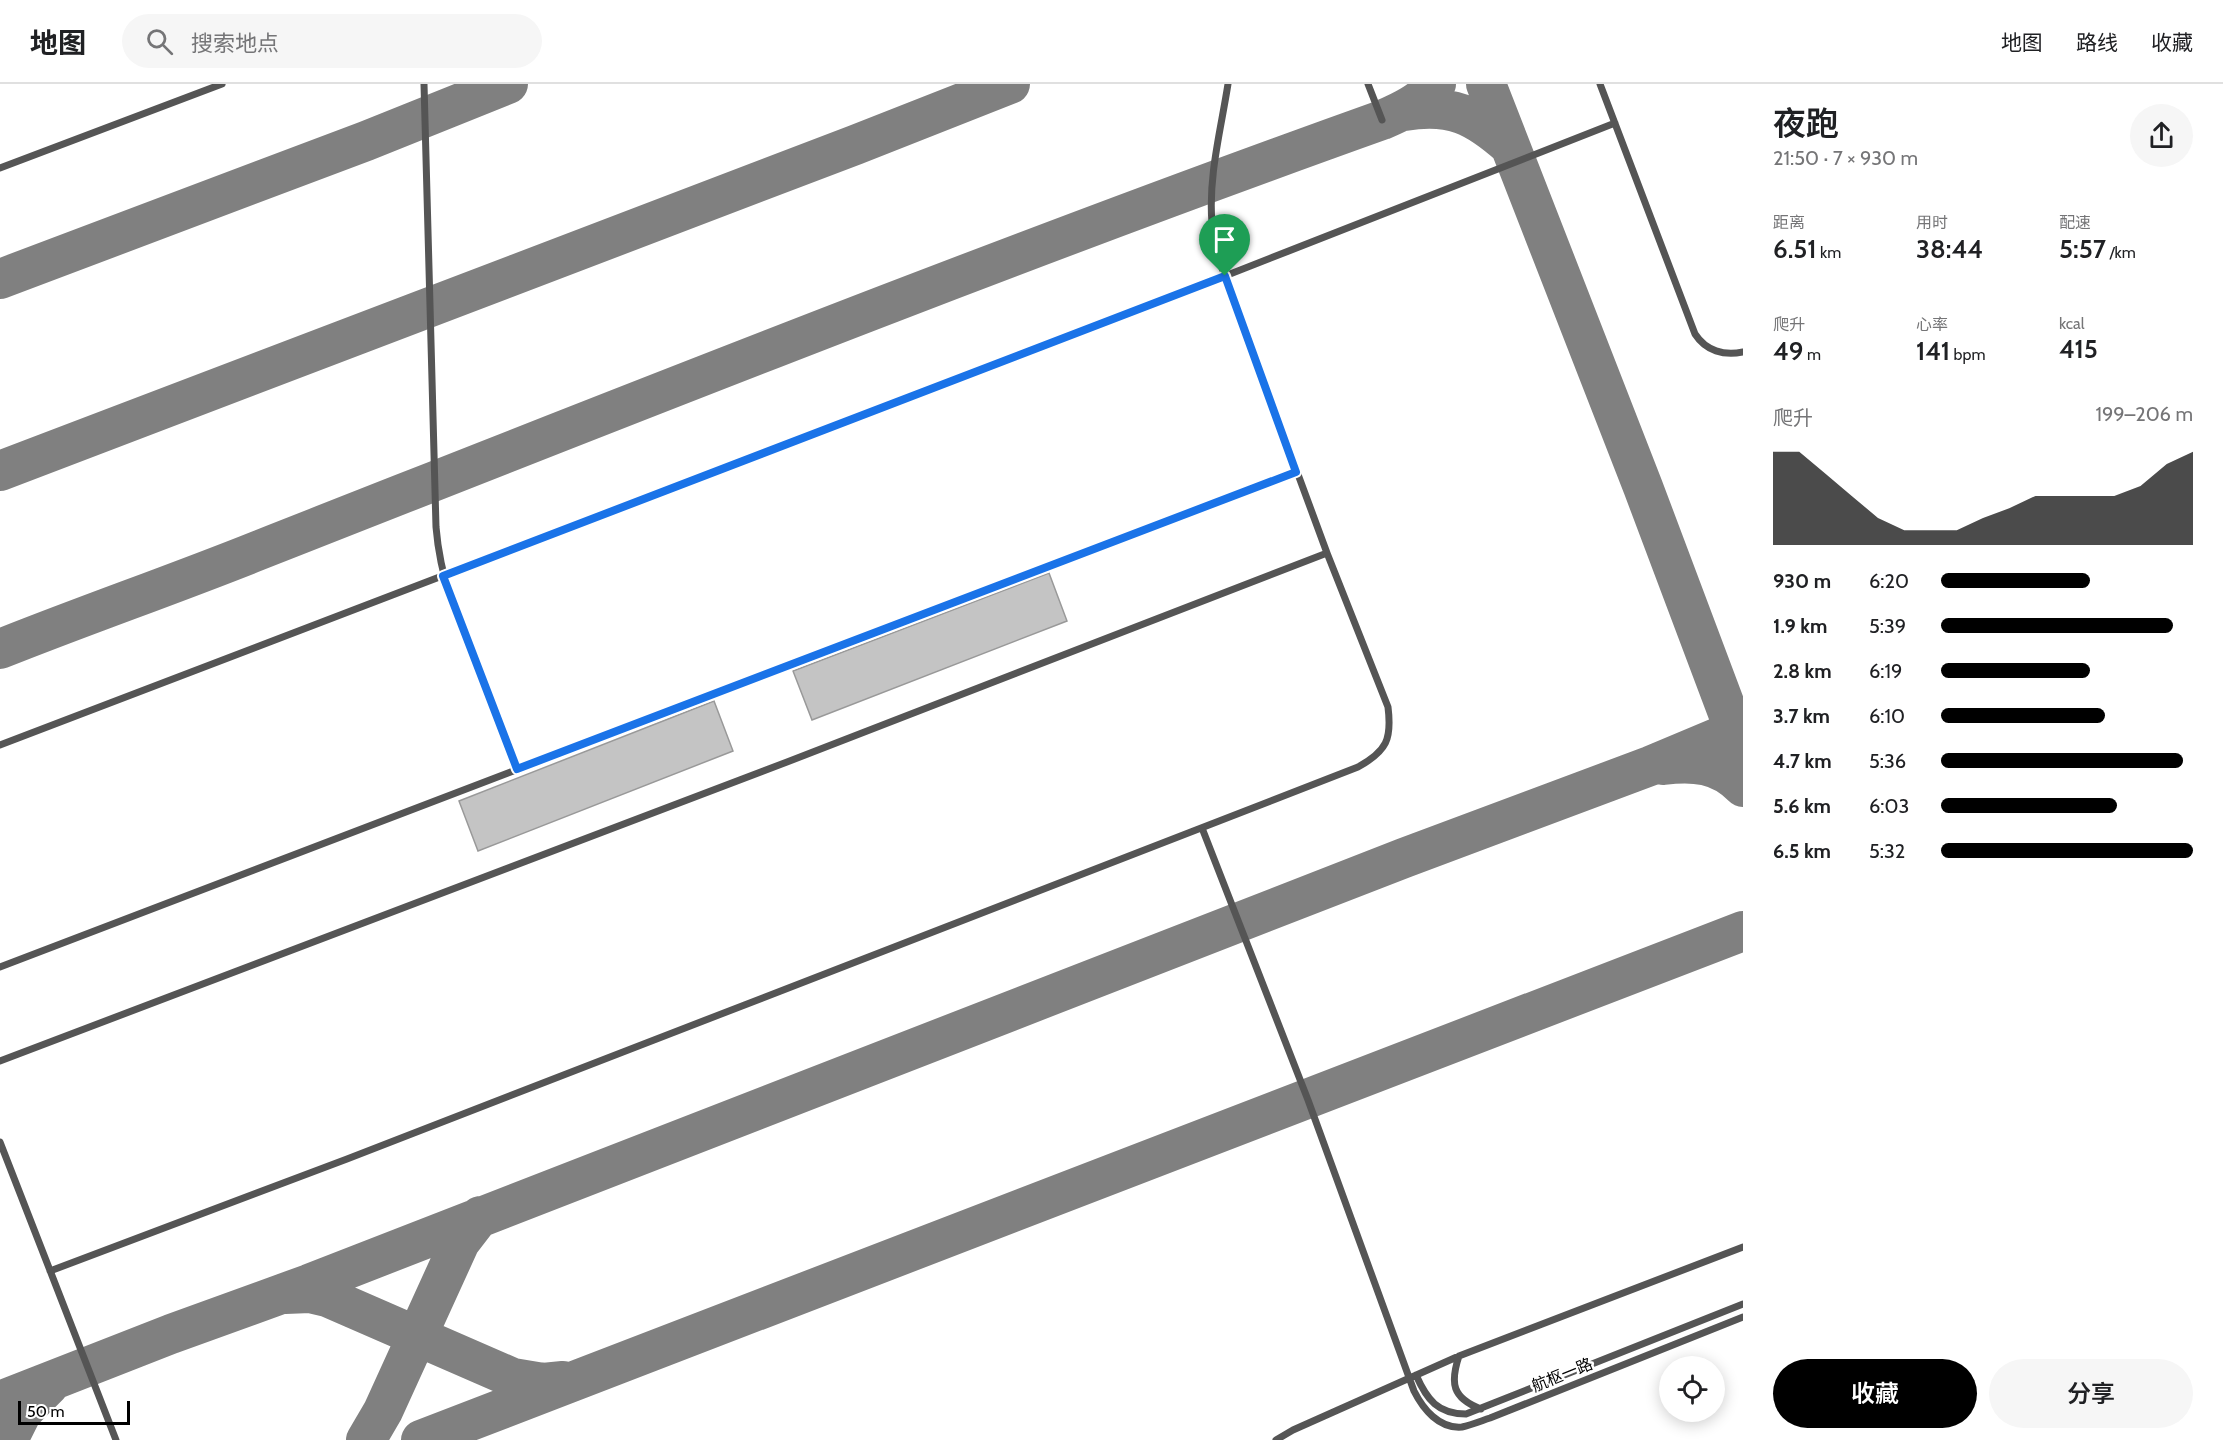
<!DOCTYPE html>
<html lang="zh">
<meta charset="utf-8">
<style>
body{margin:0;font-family:Cabin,"Noto Sans SC",sans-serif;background:#f6f6f6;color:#202124;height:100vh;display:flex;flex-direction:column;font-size:22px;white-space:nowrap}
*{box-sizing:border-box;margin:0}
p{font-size:20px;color:#757577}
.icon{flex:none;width:33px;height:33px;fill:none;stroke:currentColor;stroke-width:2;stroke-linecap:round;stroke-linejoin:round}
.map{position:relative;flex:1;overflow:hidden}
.panel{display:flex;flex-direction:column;background:#fff;width:480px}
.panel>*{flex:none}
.fabs{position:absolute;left:1659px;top:1272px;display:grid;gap:12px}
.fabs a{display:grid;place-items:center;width:66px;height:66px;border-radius:50%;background:#fff;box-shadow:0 3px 15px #0003;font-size:30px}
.scale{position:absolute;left:18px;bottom:15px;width:112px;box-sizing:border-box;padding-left:6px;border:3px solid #000;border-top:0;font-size:16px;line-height:21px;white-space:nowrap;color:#000;-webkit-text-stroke:4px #fff;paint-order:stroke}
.pin{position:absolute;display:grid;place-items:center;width:51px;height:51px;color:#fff;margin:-62px -26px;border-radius:50% 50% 50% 0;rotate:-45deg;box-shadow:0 0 6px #0007}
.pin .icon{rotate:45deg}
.round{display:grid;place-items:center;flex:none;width:63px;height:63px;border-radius:32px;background:#f6f6f6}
.head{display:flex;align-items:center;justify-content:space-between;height:102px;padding:0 30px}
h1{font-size:33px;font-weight:600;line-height:45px}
.stats{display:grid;grid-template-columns:repeat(3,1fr);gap:9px;height:102px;padding:6px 30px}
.stats div{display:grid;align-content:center}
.stats b{font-size:26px;font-weight:600}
.stats small{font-size:16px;font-weight:400}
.stats p{font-size:16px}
.chart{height:168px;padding:12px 30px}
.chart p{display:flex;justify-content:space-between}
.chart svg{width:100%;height:108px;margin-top:6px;fill:#000;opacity:.7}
.primary-button{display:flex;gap:12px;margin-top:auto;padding:12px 30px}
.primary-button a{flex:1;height:69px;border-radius:36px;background:#000;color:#fff;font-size:24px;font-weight:600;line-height:69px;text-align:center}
.primary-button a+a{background:#f6f6f6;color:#202124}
ul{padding:0 30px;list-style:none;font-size:20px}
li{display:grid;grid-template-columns:96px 72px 1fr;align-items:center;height:45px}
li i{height:15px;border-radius:8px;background:#000}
header{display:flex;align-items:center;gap:36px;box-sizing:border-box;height:84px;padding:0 30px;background:#fff;border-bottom:2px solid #e0e0e0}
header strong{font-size:28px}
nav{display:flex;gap:33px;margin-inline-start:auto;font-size:21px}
.search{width:420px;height:54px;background:#f6f6f6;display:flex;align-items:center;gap:15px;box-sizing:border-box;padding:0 21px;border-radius:33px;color:#757577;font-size:22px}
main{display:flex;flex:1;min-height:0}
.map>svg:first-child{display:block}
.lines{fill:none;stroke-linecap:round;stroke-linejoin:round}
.taxiway{stroke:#808080;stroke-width:40}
.building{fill:#c4c4c4;stroke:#999;stroke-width:1.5}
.service{stroke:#555;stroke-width:7}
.route-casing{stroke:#fff;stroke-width:12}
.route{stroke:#1a73e8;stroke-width:8}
.labels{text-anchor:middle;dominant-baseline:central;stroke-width:5;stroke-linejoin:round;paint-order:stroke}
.street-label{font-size:16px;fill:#000;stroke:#fff}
</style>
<header>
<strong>地图</strong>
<div class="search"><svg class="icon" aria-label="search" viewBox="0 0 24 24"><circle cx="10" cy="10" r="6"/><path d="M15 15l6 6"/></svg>搜索地点</div>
<nav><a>地图</a><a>路线</a><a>收藏</a></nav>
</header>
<main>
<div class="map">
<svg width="1743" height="1356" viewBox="0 0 1743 1356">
<rect width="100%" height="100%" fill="#fff"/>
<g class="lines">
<path class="taxiway" d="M1486,0L1643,403L1743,669
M1404,27C1451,19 1475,31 1510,62
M0,195L366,57L508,0
M0,387L855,61L1010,0
M0,565C85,531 172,501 257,467C631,320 1004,171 1382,36C1403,27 1422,18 1436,0
M1663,681C1693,677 1720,679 1743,703
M285,1210L310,1209L327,1213L513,1294L543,1299L563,1297
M0,1317L171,1250L309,1200L1404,774L1650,682L1743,643
M8,1356L22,1328L49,1301
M366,1356L383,1327L460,1158L480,1132
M421,1356L1743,847"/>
</g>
<path class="building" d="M1049,489L1067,537L812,636L793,587Z
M714,617L733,667L478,767L459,717Z"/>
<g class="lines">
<path class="service" d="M424,0L436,443C438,468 443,491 451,516L517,685
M1368,0L1382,36
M1600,0L1695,250C1706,267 1724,272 1743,268
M0,84L222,0
M0,661L1146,223L1615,39
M1202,744L1308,1016L1414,1307C1423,1325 1439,1345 1462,1343C1471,1341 1481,1337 1490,1334L1743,1233
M0,883L1296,388
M0,977L787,678L1327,469L1222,184C1218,169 1214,154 1212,139C1208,93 1221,45 1228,0
M0,1058L116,1356
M50,1187L347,1075L1263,720L1358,683C1387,667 1392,655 1388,623L1327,469
M1459,1272C1450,1299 1452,1314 1481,1325
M1416,1291C1427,1316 1438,1330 1466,1330L1743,1220
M1276,1356L1293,1346L1459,1272L1743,1163"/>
</g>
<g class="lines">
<g class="route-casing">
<path id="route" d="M1225,192L1296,388L517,685L443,492Z"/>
</g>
<use href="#route" class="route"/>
</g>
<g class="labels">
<g class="street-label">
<text transform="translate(1562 1291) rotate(-22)">航枢一路</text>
</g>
</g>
</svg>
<div class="fabs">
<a><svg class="icon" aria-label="locate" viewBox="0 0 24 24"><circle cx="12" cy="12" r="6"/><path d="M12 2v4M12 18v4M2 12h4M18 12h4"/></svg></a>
</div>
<div class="scale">50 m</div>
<div class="pin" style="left:1225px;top:192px;background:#1e9e55"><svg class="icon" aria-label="arrive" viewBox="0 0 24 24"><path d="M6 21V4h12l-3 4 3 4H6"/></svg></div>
</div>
<section class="panel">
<div class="head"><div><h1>夜跑</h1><p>21:50 · 7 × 930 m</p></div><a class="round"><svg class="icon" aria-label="share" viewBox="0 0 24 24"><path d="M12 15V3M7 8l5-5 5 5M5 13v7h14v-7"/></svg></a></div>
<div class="stats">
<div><p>距离</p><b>6.51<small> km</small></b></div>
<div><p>用时</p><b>38:44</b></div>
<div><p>配速</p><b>5:57<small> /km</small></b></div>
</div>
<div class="stats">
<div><p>爬升</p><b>49<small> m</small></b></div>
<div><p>心率</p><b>141<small> bpm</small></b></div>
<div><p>kcal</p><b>415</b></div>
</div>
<div class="chart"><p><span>爬升</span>199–206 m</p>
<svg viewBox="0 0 160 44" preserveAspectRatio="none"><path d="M0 44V6L10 6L20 15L30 24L40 33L50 38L60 38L70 38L80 33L90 29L100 24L110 24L120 24L130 24L140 20L150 11L160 6V44z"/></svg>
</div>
<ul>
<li><b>930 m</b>6:20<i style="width:59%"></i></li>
<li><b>1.9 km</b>5:39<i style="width:92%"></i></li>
<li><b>2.8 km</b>6:19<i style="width:59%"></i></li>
<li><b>3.7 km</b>6:10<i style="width:65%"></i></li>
<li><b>4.7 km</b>5:36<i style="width:96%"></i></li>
<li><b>5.6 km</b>6:03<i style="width:70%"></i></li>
<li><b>6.5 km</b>5:32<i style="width:100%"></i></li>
</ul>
<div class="primary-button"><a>收藏</a><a>分享</a></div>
</section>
</main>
